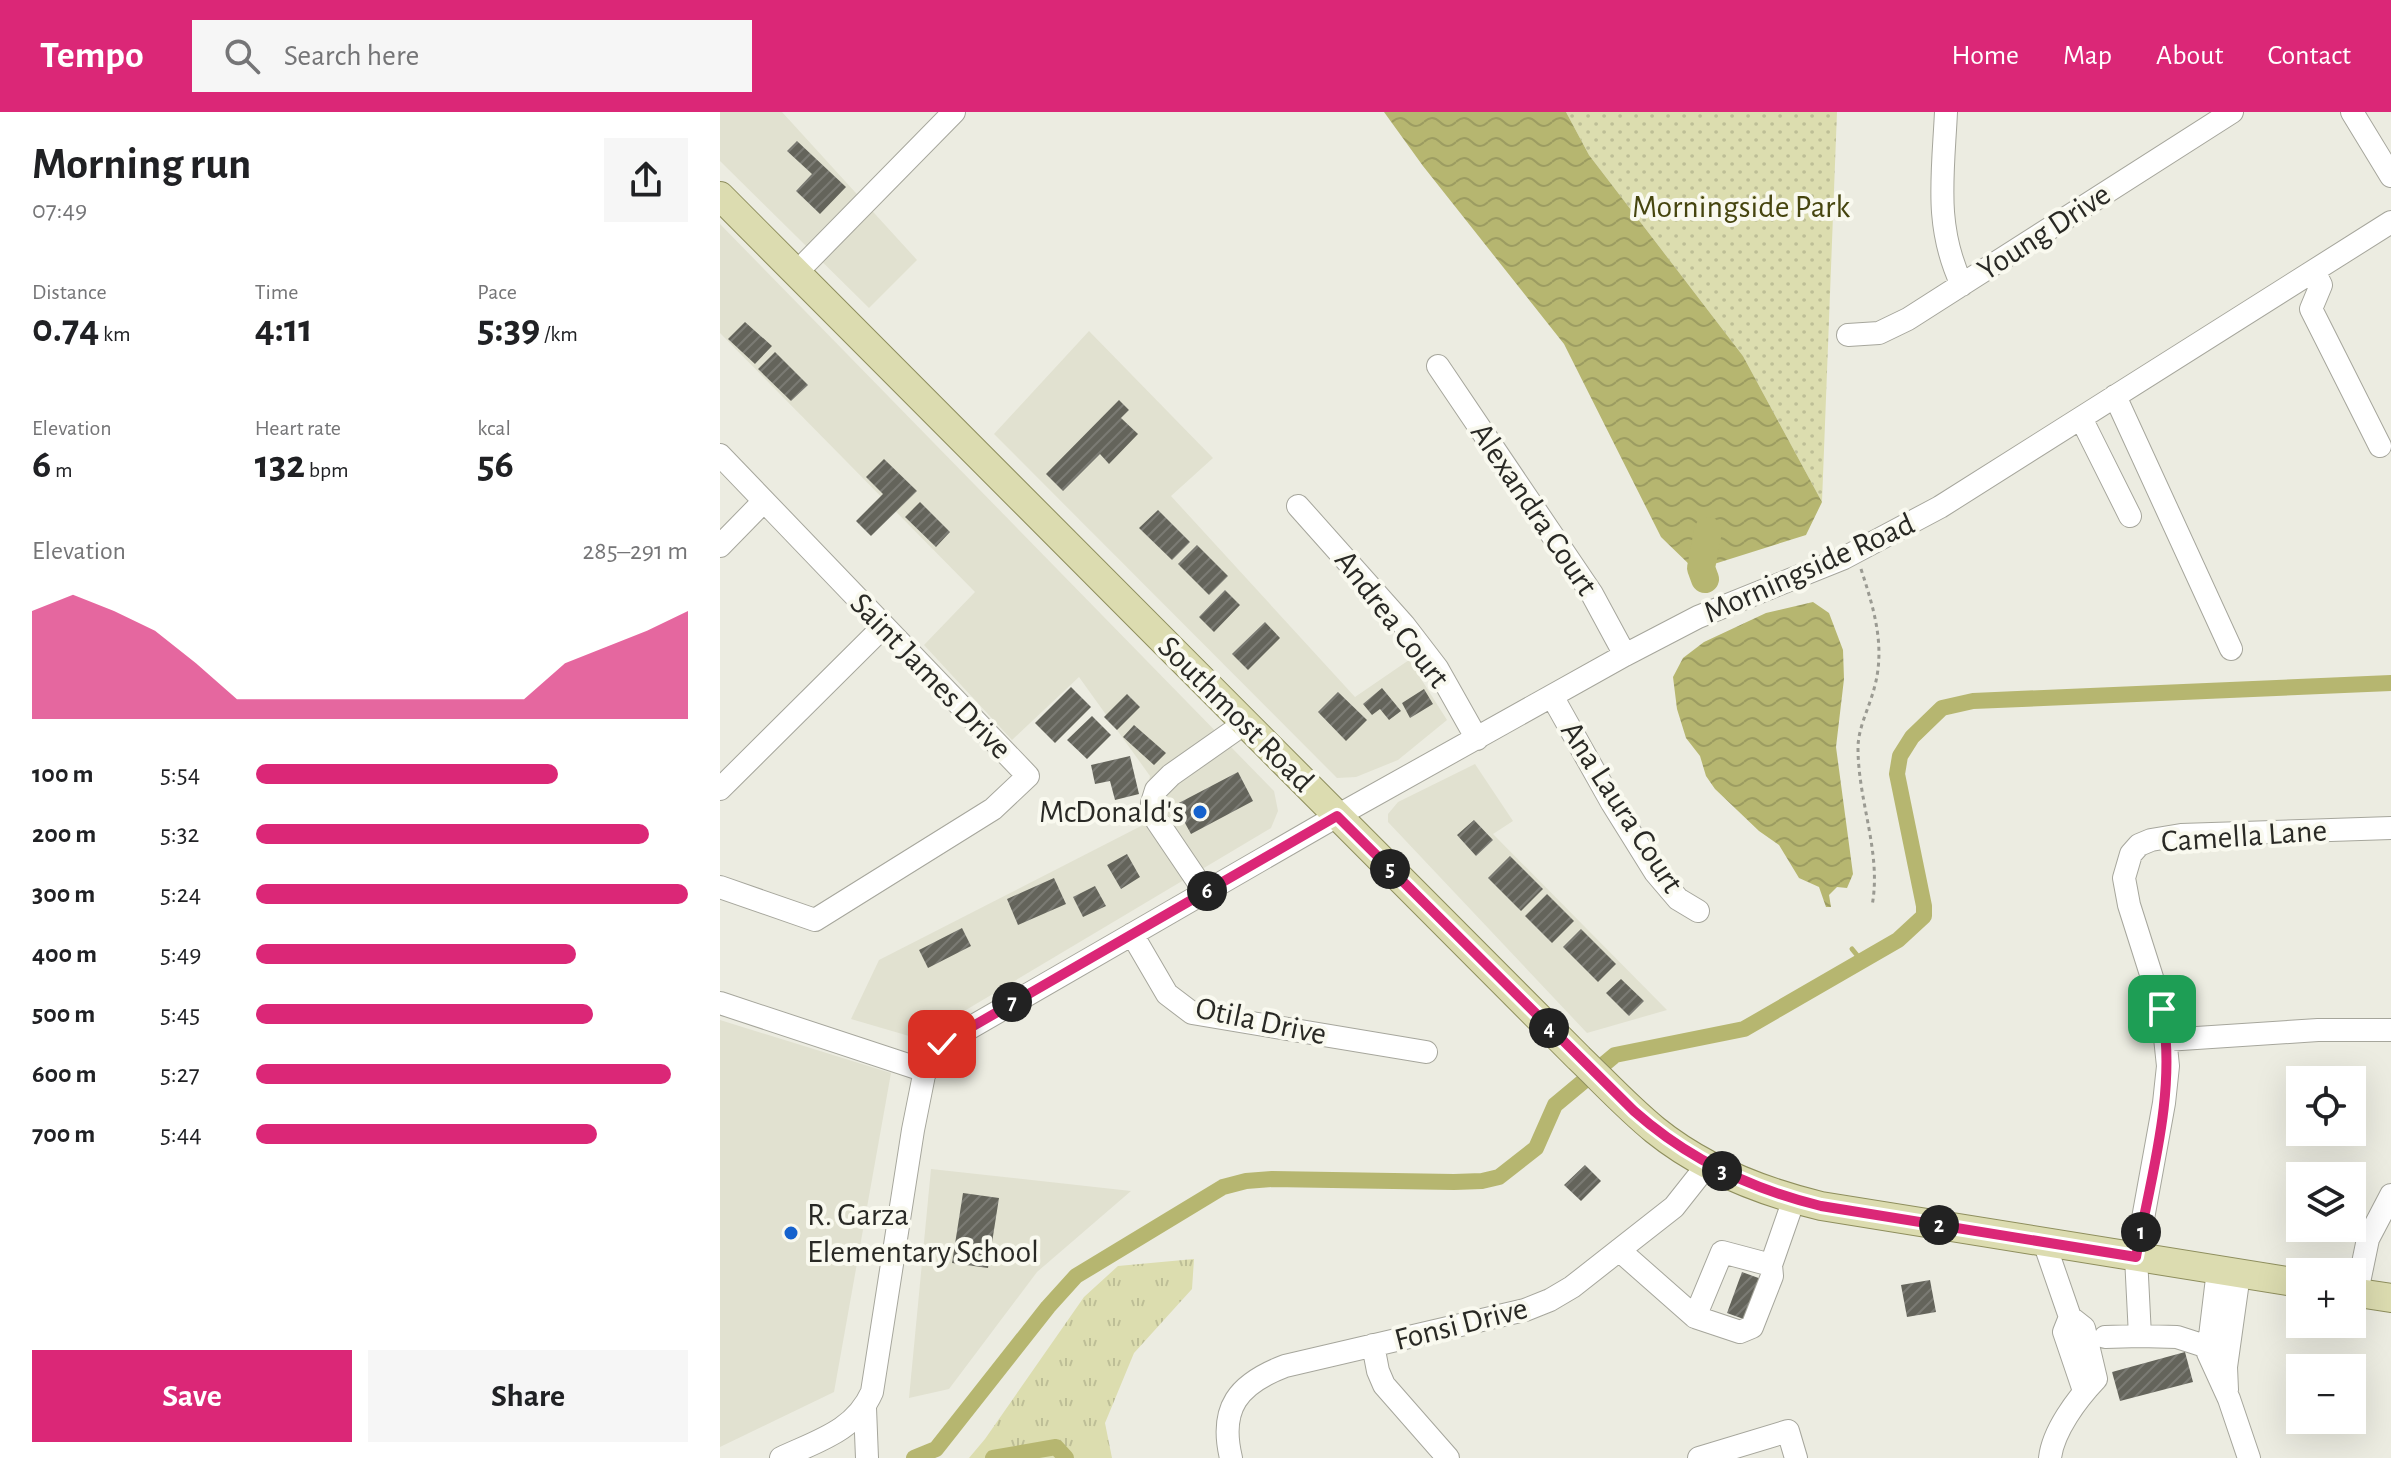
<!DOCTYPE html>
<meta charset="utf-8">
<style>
body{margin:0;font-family:"Alegreya Sans",sans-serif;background:#f6f6f6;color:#202124;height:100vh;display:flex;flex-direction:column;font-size:30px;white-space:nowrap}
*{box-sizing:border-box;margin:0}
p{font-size:26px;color:#757577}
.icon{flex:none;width:44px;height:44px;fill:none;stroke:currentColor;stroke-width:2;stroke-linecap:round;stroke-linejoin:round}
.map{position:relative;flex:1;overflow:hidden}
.side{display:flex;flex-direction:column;background:#fff;width:720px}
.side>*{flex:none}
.controls{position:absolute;left:1566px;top:954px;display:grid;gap:16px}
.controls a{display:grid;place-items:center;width:80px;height:80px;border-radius:0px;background:#fff;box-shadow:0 8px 32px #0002;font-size:40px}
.pin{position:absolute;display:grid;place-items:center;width:68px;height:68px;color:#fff;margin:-34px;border-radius:16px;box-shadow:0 4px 12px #0006}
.km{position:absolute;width:40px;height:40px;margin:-20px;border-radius:50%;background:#222;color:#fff;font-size:22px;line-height:40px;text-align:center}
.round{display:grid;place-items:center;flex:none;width:84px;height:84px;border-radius:0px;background:#f6f6f6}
.summary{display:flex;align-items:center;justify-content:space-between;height:136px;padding:0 32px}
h1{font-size:44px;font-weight:700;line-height:60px}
.figures{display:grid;grid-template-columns:repeat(3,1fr);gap:12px;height:136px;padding:8px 32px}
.figures div{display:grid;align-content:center}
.figures b{font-size:40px;font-weight:700}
.figures small{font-size:22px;font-weight:400}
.figures p{font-size:22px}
.chart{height:224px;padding:16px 32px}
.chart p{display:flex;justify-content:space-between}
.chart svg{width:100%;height:144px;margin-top:8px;fill:#db2777;opacity:.7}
.action{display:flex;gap:16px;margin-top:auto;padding:16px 32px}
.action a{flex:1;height:92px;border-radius:0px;background:#db2777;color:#fff;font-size:32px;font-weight:700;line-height:92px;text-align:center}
.action a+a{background:#f6f6f6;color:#202124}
ul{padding:0 32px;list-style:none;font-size:26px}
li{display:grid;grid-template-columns:128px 96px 1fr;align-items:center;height:60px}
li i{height:20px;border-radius:10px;background:#db2777}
header{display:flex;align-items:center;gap:48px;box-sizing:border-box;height:112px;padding:0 40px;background:#db2777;color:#fff}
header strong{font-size:38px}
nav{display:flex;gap:44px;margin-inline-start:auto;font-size:28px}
.search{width:560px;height:72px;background:#f6f6f6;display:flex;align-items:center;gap:20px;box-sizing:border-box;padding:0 28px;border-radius:0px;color:#757577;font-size:30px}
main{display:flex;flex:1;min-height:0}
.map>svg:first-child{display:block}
.built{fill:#e1e1d0}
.grass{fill:url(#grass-tufts)}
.park{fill:url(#park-dots)}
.water{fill:url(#water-waves)}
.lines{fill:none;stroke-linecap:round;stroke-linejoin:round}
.stream{stroke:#b6b670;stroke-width:5}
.canal{stroke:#b6b670;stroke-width:16}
.river{stroke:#b6b670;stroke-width:28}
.building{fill:url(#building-hatch)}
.minor-casing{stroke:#a6a69c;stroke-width:24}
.major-casing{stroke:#8e8e5d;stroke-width:30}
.path{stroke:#9a9a92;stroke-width:3;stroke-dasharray:4 4;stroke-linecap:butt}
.minor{stroke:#fff;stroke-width:22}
.major{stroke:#dcdcb0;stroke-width:28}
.route-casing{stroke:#fff;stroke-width:16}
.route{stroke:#db2777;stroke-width:10}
.poi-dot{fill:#1562cd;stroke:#f9f9ef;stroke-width:3}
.labels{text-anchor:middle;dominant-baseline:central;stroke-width:8;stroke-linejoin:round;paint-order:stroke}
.park-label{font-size:32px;fill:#46450f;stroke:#f9f9ef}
.street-label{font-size:32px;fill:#292925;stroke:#f9f9ef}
.poi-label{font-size:32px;fill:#292925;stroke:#f9f9ef;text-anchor:end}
</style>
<header>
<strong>Tempo</strong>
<div class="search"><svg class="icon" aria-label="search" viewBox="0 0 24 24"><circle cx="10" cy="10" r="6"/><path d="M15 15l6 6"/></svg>Search here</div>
<nav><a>Home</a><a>Map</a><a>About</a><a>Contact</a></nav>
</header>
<main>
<section class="side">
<div class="summary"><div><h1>Morning run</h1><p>07:49</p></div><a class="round"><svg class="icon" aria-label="share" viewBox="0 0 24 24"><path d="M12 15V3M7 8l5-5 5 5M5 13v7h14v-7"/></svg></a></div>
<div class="figures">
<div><p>Distance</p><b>0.74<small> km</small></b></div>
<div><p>Time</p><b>4:11</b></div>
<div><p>Pace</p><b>5:39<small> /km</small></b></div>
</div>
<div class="figures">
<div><p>Elevation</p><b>6<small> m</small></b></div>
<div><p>Heart rate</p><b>132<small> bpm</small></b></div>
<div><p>kcal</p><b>56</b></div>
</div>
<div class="chart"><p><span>Elevation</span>285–291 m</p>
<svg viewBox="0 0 160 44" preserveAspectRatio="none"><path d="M0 44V11L10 6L20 11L30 17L40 27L50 38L60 38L70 38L80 38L90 38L100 38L110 38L120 38L130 27L140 22L150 17L160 11V44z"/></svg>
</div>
<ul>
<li><b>100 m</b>5:54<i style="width:70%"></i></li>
<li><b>200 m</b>5:32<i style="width:91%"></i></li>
<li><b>300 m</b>5:24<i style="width:100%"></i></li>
<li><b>400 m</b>5:49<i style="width:74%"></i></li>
<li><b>500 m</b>5:45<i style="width:78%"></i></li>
<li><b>600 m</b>5:27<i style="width:96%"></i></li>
<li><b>700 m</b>5:44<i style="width:79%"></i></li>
</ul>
<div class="action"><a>Save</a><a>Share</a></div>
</section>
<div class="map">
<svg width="1671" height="1346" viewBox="0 0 1671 1346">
<defs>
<pattern id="grass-tufts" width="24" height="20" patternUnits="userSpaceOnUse" patternTransform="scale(2)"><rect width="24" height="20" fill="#dcddaf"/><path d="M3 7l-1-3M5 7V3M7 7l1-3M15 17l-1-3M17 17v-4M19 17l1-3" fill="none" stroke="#bdbe96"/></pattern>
<pattern id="park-dots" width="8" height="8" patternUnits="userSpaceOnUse" patternTransform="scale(2)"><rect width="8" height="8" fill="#dcddaf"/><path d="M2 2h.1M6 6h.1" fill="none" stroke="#bdbe96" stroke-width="1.8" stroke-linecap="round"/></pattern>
<pattern id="water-waves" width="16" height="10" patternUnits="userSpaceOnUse" patternTransform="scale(2)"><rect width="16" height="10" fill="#b6b670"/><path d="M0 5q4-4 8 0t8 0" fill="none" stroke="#9c9c61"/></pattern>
<pattern id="building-hatch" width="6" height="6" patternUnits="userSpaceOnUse" patternTransform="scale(2)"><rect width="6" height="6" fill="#64645b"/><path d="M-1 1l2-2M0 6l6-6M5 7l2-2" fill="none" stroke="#7b7b74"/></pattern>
</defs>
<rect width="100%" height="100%" fill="#ecece1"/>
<path class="built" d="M0,0H62L197,148L149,196L0,49Z
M0,112L554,679L558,699L551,716L219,914L189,924L131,907L159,848L421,714L430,664L359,565L292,628L204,533L255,480L0,221Z
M369,219L493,346L451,384L635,585L689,548L727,608L678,648L636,665L617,666L274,322Z
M755,652L793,709L773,722L947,898L867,921L668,710V702L678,690Z
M0,908L171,961L114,1280L0,1335Z
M211,1057L411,1079L317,1160L229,1277L189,1286Z"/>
<path class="grass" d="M474,1147L472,1177L414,1241L385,1311L392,1346H249L265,1327L364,1185L398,1154Z"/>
<path class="park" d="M846,0H1117L1102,390L1023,244L869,43Z"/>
<path class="water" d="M664,0H846L869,43L1023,244L1102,390L1086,423L975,458L941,425L844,232L703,54Z
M1093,490L1109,501L1123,538L1124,567L1116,635L1133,762L1127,776L1117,775L1109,783L1111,795H1106L1099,775L1079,766L1059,733L1039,719L995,677L986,664L980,644L966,626L957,597L953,565L963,546L984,530L1046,501Z"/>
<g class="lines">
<path class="stream" d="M1132,837L1141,848"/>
<path class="canal" d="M194,1346L216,1337L328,1195L356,1164L503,1075L526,1069L552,1067L734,1070L762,1069L779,1065L816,1036L835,993L895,943L1024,917L1178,828L1204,804V794L1177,662L1180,644L1192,625L1222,596L1253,589L1671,571
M273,1346L336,1335L346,1346"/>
<path class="river" d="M985,467L981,456L988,419"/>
</g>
<path class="building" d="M77,29L126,75L100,102L76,79L92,62L67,39Z
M25,210L52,234L35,252L8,227Z
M55,240L88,273L71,289L38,257Z
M399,288L409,298L401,306L418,322L389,352L380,342L343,379L326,362Z
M164,347L197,379L151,424L136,409L163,382L146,365Z
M200,390L230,420L216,435L185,405Z
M438,398L470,430L452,448L419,416Z
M477,433L508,464L489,483L458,452Z
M505,478L520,493L494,520L479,505Z
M545,510L560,526L528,558L512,542Z
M351,575L371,595L335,631L315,611Z
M662,576L681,599L669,608L660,597L652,603L643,592Z
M704,577L713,592L690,606L682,591Z
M618,580L647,608L626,629L598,600Z
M407,582L420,595L397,618L384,605Z
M372,604L391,623L367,647L347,628Z
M414,613L446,641L434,653L403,625Z
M410,644L419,682L395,688L390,669L375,672L371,653Z
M518,660L533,689L471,722L455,693Z
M754,708L773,728L756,744L737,723Z
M407,742L420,765L401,777L387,753Z
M790,744L823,777L801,799L768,766Z
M334,766L346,792L298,813L287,787Z
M375,774L386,794L363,805L353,785Z
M827,782L854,809L832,831L805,804Z
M242,816L251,834L208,856L199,838Z
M861,817L896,852L878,870L843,835Z
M901,867L924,889L909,904L886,881Z
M865,1053L881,1069L861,1089L844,1073Z
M243,1081L279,1086L268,1156L232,1151Z
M1022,1160L1044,1168L1029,1209L1007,1201Z
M1210,1168L1216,1200L1187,1205L1181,1173Z
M1465,1240L1473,1270L1400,1289L1392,1260Z"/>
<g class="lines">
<g class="minor-casing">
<path id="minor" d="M1226,0C1223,63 1214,114 1242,173
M1632,0L1671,64
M1594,159L1601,173L1591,197L1660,334
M76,161L234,0
M1128,223L1159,221L1188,207L1512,0
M718,254L872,482L905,543
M1395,284L1511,537
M1361,306L1410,404
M0,343L308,664L273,697L95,808L0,775
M578,394L684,513L717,556L757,627
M0,434L44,389
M832,584L892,691L935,760L958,787L978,799
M0,677L164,514
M485,780L437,709L432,691L436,678L451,663L525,611
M412,822L447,882L472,901L706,940
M0,891L206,959
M1446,928L1598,918H1671
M1324,1130L1350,1205L1364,1216L1376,1267C1357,1287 1333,1319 1330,1346
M899,1138L975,1205L1002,1140L1051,1153L1074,1087
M1498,1158L1488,1241L1509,1287L1529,1346
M1637,1180L1648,1127L1671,1083
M975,1205L1020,1220L1032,1215L1052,1164L1051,1153
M1350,1205L1344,1220L1364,1279
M1385,1225L1420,1224
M653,1233L658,1259L664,1273L728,1346
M1488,1235L1457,1225L1420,1224L1416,1145L1444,991L1448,954L1442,897L1409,793L1404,766L1411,742L1419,733L1431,728L1461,723L1671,716
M1507,1278L1506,1255L1519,1162
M145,1296L147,1346
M61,1346C97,1329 135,1319 152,1280L193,1018L204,963L222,932L617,704L905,543L978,505L1124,446L1220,395L1671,110
M511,1346C499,1296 518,1272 565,1254L805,1198L830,1188L852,1175L954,1095L988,1052
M979,1346L1068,1319L1076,1346"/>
</g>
<g class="major-casing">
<path id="major" d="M0,84L859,946C884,970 908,996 935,1018C982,1056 1043,1080 1101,1094L1580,1171
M1632,1180L1671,1186"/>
</g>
<path class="path" d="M1141,457C1154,497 1166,535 1154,577C1149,596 1138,616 1138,636C1138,690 1162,741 1152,794"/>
<use href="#minor" class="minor"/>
<use href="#major" class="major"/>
</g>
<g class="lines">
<g class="route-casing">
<path id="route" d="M222,932L617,704L914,999C968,1047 1031,1077 1101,1094L1416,1145C1431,1064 1457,979 1442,897"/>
</g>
<use href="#route" class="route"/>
</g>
<g class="poi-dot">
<circle cx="480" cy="700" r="8"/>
<circle cx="71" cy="1121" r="8"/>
</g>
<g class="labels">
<g class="park-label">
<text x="1021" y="95">Morningside Park</text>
</g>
<g class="street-label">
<text transform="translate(1324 120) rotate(-33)">Young Drive</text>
<text transform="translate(814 397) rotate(56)">Alexandra Court</text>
<text transform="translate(1089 456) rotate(-24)">Morningside Road</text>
<text transform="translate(672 507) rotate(52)">Andrea Court</text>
<text transform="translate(211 564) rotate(46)">Saint James Drive</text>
<text transform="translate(516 602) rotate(45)">Southmost Road</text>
<text transform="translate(902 695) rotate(57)">Ana Laura Court</text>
<text transform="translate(1524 724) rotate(-4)">Camella Lane</text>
<text transform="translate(541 909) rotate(12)">Otila Drive</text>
<text transform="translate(741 1212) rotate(-14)">Fonsi Drive</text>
</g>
<g class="poi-label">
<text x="464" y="700">McDonald's</text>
<text x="87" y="1103" text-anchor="start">R. Garza<tspan x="87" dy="37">Elementary School</tspan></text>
</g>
</g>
</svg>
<div class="controls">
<a><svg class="icon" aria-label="locate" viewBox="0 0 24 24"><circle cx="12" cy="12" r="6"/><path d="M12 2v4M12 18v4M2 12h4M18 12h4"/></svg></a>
<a><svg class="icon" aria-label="layers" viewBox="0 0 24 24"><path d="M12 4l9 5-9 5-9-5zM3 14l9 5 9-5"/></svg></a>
<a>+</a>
<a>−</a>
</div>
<div class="pin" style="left:1442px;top:897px;background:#1e9e55"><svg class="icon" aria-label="arrive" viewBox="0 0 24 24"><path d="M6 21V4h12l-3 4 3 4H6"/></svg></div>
<div class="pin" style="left:222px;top:932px;background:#d93025"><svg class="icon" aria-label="check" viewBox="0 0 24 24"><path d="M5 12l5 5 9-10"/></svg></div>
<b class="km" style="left:1421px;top:1120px">1</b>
<b class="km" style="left:1219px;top:1113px">2</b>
<b class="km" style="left:1002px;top:1059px">3</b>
<b class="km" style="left:829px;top:916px">4</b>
<b class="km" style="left:670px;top:757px">5</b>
<b class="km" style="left:487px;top:779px">6</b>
<b class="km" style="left:292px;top:890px">7</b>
</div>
</main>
